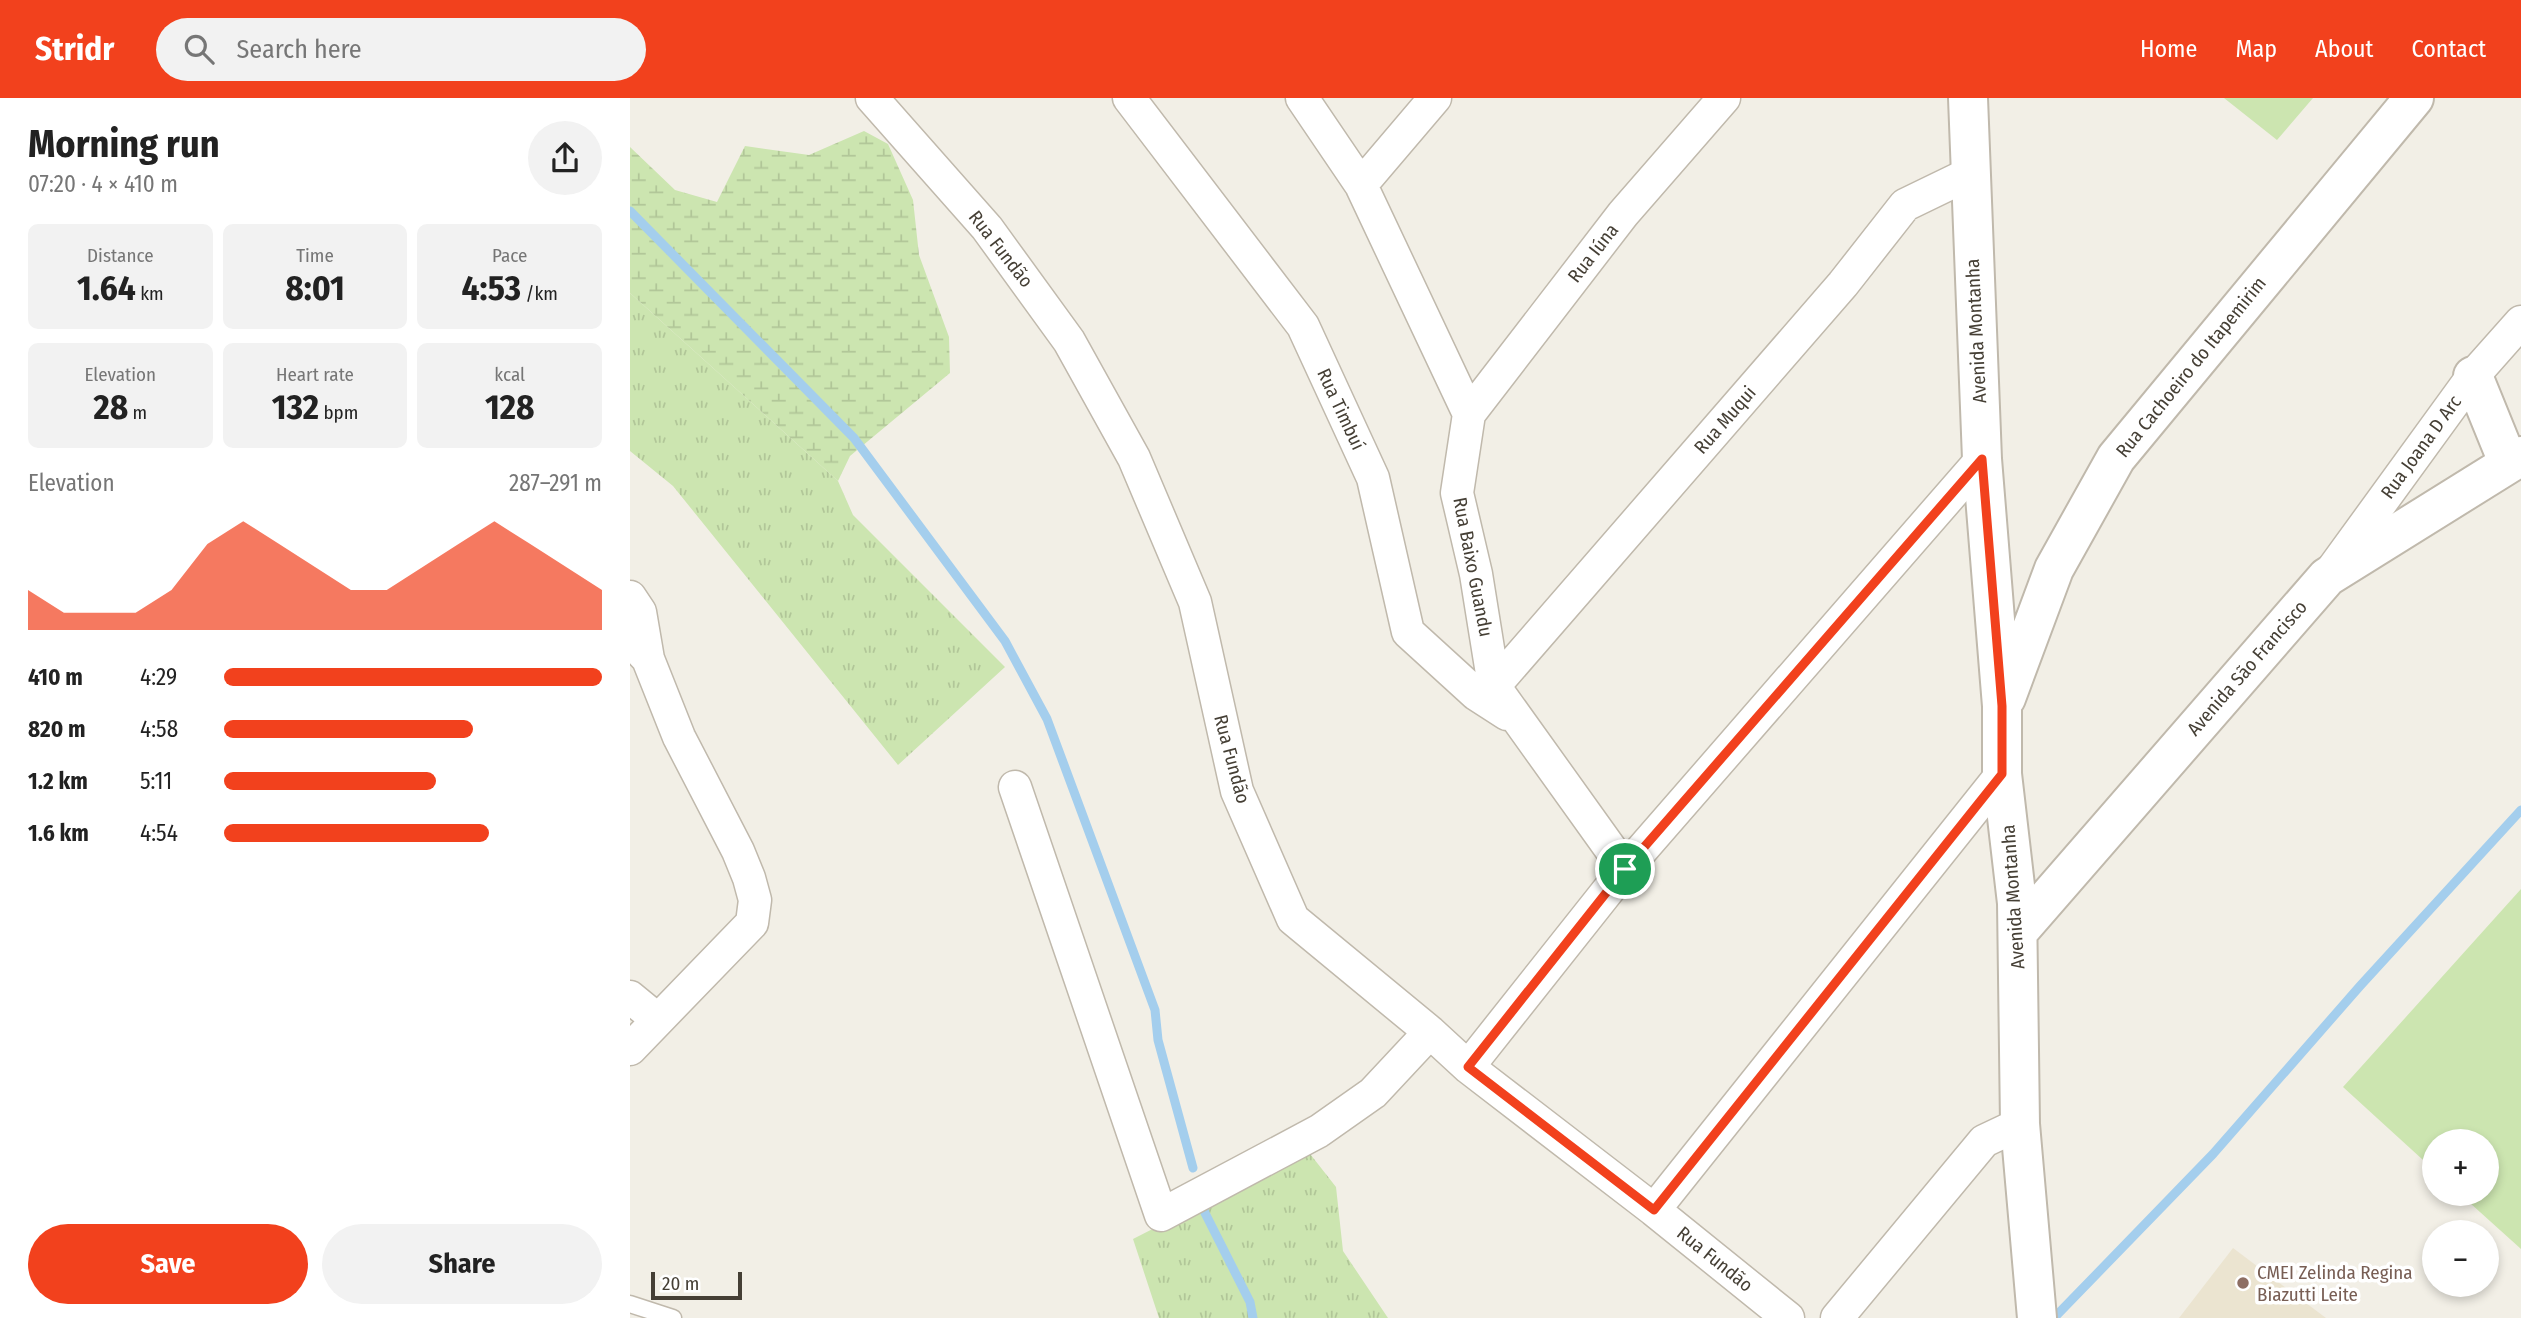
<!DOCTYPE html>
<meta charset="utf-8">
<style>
body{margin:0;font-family:"Fira Sans Condensed",sans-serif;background:#f2f2f2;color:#222;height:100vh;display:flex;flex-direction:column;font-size:26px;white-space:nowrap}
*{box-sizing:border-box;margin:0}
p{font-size:23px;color:#767676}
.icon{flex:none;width:38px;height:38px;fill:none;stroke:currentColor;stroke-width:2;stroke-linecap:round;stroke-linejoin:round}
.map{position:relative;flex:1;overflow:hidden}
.drawer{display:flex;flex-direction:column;background:#fff;width:630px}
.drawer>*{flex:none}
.buttons{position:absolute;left:1792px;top:1031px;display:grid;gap:14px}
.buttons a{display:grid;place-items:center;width:77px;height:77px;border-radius:50%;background:#fff;box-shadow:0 4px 10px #0003;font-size:35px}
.scale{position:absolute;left:21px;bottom:18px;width:91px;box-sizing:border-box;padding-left:7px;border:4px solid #453f35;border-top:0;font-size:19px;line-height:24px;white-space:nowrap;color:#453f35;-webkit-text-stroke:5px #fff;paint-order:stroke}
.pin{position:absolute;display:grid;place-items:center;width:60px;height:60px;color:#fff;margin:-30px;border:4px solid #fff;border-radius:50%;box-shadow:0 2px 7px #0007}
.round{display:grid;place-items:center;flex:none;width:74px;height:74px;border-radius:37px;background:#f2f2f2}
.overview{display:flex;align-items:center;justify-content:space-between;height:119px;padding:0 28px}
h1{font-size:38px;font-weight:700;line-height:52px}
.figures{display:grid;grid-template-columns:repeat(3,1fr);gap:10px;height:119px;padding:7px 28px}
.figures div{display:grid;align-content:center;border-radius:10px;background:#f2f2f2;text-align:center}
.figures b{font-size:35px;font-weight:700}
.figures small{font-size:19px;font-weight:400}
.figures p{font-size:19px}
.chart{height:196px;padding:14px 28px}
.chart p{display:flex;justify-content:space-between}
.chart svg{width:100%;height:126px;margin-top:7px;fill:#f2411d;opacity:.7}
.action{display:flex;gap:14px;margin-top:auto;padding:14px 28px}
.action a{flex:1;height:80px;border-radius:42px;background:#f2411d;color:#fff;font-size:28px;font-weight:700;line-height:80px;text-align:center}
.action a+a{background:#f2f2f2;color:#222}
ul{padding:0 28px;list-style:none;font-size:23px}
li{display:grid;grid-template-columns:112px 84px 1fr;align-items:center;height:52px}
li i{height:18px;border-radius:9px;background:#f2411d}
header{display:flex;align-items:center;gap:42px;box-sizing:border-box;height:98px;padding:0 35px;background:#f2411d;color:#fff}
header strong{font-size:33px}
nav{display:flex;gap:38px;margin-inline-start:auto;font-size:24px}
.search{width:490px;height:63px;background:#f2f2f2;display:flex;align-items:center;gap:18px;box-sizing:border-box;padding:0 24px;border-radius:38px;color:#767676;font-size:26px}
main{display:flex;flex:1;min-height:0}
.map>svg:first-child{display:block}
.education{fill:#ebe4d0}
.grass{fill:url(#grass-tufts)}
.wetland{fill:url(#wetland-marsh)}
.pitch{fill:#cce5b0}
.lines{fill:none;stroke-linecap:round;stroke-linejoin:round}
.stream{stroke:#a4ceed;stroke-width:9}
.service-casing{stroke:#c0b9ac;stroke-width:19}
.minor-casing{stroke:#c0b9ac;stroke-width:35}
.tertiary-casing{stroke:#c0b9ac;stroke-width:42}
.service{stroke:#fff;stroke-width:16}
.minor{stroke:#fff;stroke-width:32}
.tertiary{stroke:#fff;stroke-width:38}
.route-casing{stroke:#fff;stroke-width:14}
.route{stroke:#f2411d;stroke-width:9}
.education-dot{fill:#8d6e63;stroke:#fff;stroke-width:2.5}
.labels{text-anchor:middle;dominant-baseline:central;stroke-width:7;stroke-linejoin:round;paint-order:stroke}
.street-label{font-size:19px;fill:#453f35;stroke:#fff}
.education-label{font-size:19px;fill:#785e54;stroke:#fff;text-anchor:start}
</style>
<header>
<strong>Stridr</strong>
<div class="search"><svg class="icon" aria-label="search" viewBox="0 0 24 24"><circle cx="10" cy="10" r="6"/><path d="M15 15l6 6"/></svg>Search here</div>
<nav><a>Home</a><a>Map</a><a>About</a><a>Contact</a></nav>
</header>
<main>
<section class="drawer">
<div class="overview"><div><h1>Morning run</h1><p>07:20 · 4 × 410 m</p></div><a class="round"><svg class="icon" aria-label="share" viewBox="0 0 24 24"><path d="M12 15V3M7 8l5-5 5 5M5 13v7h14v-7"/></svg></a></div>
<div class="figures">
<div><p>Distance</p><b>1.64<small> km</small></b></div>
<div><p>Time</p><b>8:01</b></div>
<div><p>Pace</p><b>4:53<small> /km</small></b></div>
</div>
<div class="figures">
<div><p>Elevation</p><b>28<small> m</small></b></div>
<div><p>Heart rate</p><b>132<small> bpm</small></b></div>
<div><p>kcal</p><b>128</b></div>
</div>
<div class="chart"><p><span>Elevation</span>287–291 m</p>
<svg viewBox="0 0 160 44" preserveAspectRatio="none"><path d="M0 44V30L10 38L20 38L30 38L40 30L50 14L60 6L70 14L80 22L90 30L100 30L110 22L120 14L130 6L140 14L150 22L160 30V44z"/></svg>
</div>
<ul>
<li><b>410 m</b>4:29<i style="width:100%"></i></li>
<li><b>820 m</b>4:58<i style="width:66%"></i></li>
<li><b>1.2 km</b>5:11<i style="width:56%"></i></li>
<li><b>1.6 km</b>4:54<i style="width:70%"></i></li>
</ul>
<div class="action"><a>Save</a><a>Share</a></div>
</section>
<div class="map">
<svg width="1891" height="1220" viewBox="0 0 1891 1220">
<defs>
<pattern id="grass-tufts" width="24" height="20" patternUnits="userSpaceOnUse" patternTransform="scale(1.75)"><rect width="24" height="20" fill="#cce5b0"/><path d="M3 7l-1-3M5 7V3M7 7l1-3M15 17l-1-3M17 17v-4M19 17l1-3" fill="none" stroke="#b1c698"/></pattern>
<pattern id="wetland-marsh" width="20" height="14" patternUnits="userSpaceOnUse" patternTransform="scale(1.75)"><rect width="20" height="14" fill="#cce5b0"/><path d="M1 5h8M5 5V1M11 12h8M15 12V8" fill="none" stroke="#b1c698"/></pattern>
</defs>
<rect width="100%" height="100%" fill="#f2efe6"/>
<path class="education" d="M1603,1150L1696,1220H1549Z"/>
<path class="grass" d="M0,195L208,383L223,417L375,569L268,667L43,388L0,353Z
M677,1052L706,1089L713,1153L758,1220H529L503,1141Z"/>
<path class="wetland" d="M234,33L258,46L283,102L289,157L319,239L320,275L220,358L208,383L0,195V49L45,92L87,104L115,48L179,57Z"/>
<path class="pitch" d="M1594,0H1683L1647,42Z
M1891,791V1151L1830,1096H1857V1043H1804V1072L1713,989Z"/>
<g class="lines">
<path class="stream" d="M0,113L224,340L375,543L417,621L525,912L528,942L563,1070
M572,1101L575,1115L620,1204L623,1220
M1424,1220L1583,1056L1730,888L1891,712"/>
<g class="service-casing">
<path id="service" d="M0,1206L43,1220"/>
</g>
<g class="minor-casing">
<path id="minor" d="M242,0L357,130L439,243L504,360L565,504L607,693L663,821L800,934L838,969L1024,1112L1158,1220
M499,0L673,228L743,380L778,534L846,596L877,616
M672,0L731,87L839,316L827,395L846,476L864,588L995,771
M731,87L805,0
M839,316L993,116L1094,0
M1702,472L1843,278L1891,224
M0,499L10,514L18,561
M0,542L18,561L49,639L108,753L119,780L125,802L122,825L0,951
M864,588L1213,186L1275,107L1339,76
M385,689L531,1117L689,1033L743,995L800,934
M0,899L28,922
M838,969L995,771L1352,361
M1024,1112L1372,676
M1207,1220L1354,1043L1390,1026"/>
</g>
<g class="tertiary-casing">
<path id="tertiary" d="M1338,0L1352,361L1372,608V676L1387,805L1390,1026L1407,1220
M1843,278L1878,364
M1376,600L1424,471L1486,360L1784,0
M1388,834L1697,479L1891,358"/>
</g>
<use href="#service" class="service"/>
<use href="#minor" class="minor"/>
<use href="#tertiary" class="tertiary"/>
</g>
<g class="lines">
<g class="route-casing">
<path id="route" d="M1352,361L1372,608V676L1024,1112L838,969L995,771Z"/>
</g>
<use href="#route" class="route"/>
</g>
<circle class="education-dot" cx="1613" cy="1185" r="7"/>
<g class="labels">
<g class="street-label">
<text transform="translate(371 151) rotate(52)">Rua Fundão</text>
<text transform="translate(963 155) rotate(-52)">Rua Iúna</text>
<text transform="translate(1346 233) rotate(-93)">Avenida Montanha</text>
<text transform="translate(1561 269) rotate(-51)">Rua Cachoeiro do Itapemirim</text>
<text transform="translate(711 311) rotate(65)">Rua Timbuí</text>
<text transform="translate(1095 322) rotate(-49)">Rua Muqui</text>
<text transform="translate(1791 349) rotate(-54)">Rua Joana D Arc</text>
<text transform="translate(843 469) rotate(79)">Rua Baixo Guandu</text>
<text transform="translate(1617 570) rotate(-49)">Avenida São Francisco</text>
<text transform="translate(602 661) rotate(75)">Rua Fundão</text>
<text transform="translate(1383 799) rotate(-94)">Avenida Montanha</text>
<text transform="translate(1085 1161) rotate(39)">Rua Fundão</text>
</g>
<g class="education-label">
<text x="1627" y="1174">CMEI Zelinda Regina<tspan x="1627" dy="22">Biazutti Leite</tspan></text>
</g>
</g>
</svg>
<div class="buttons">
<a>+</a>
<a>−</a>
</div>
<div class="scale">20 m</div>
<div class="pin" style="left:995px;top:771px;background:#1e9e55"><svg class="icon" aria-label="arrive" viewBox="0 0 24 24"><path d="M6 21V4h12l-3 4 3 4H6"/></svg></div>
</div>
</main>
